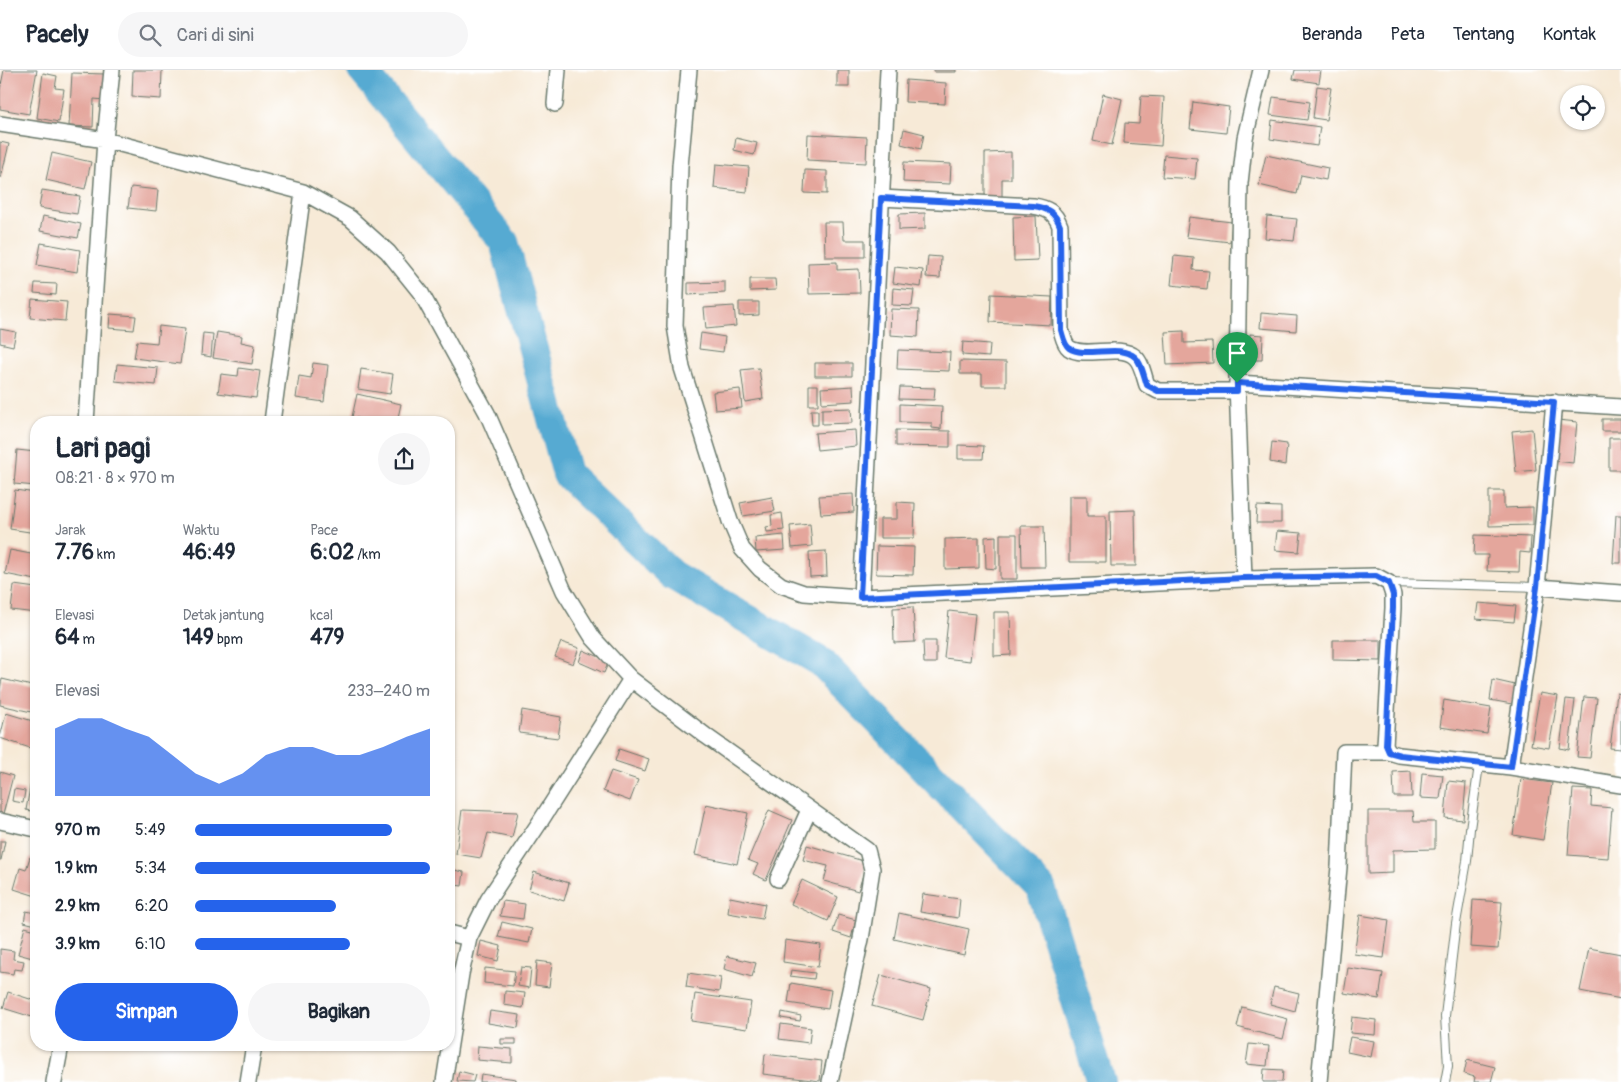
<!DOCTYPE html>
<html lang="id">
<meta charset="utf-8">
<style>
body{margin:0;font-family:Pangolin,sans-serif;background:#f6f6f7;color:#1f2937;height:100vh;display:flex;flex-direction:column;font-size:19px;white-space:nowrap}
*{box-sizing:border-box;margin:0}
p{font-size:16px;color:#747a83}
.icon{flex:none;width:28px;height:28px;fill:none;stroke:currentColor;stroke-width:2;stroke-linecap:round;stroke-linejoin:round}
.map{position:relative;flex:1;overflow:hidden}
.panel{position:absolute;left:30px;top:346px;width:425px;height:635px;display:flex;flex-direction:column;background:#fff;border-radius:20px;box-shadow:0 1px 4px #0004}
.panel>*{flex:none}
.tools{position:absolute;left:1560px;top:15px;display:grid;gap:10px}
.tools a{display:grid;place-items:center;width:45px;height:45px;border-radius:50%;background:#fff;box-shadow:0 1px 4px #0004;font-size:25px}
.pin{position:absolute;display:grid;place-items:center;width:42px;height:42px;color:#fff;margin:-51px -21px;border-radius:50% 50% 50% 0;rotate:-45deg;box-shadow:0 0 5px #0007}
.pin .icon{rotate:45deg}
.round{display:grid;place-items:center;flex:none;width:52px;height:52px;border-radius:26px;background:#f6f6f7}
.head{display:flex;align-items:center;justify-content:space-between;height:85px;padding:0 25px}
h1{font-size:28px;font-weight:700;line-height:38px}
.stats{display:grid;grid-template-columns:repeat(3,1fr);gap:8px;height:85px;padding:5px 25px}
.stats div{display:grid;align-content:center}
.stats b{font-size:21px;font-weight:700}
.stats small{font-size:14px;font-weight:400}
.stats p{font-size:14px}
.chart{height:140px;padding:10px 25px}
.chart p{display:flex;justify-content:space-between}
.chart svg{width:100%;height:90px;margin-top:5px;fill:#2563eb;opacity:.7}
.primary-button{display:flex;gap:10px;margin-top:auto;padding:10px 25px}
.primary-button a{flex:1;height:58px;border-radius:30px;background:#2563eb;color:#fff;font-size:20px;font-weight:700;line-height:58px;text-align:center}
.primary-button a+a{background:#f6f6f7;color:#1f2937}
ul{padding:0 25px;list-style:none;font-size:16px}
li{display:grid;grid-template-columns:80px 60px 1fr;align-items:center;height:38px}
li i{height:12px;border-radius:6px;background:#2563eb}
header{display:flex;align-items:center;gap:30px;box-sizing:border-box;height:70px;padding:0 25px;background:#fff;border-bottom:1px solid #e0e1e3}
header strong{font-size:24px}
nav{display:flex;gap:28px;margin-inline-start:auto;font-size:18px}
.search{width:350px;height:45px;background:#f6f6f7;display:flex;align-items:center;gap:12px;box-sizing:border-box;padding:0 18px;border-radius:28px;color:#747a83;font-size:19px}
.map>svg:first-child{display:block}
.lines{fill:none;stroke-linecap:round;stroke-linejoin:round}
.river{stroke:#56aad2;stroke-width:30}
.building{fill:#e4a69c}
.service-casing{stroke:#6b7a6d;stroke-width:10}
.minor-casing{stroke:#6b7a6d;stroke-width:18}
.service{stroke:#fff;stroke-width:8}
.minor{stroke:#fff;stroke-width:15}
.route-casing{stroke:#fff;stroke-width:10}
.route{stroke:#2563eb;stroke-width:6}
</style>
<header>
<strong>Pacely</strong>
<div class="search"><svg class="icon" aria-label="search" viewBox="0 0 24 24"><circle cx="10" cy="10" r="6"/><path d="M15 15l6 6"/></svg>Cari di sini</div>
<nav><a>Beranda</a><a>Peta</a><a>Tentang</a><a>Kontak</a></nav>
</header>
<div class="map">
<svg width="1621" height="1012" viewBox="0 0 1621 1012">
<rect width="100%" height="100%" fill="#fff"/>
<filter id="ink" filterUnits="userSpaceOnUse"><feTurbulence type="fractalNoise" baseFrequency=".02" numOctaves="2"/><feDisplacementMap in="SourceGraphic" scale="10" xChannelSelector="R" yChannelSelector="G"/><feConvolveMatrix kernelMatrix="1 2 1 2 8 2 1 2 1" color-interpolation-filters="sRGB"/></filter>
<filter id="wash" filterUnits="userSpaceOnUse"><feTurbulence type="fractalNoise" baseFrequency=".0096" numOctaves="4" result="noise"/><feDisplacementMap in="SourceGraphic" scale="20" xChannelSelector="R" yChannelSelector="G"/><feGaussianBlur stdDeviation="1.12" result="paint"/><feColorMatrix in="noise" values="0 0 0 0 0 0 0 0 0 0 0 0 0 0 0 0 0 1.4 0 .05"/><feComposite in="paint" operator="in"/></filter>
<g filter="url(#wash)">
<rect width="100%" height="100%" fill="#f7ead7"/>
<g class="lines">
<path class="river" d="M362,0L504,172L567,404L672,505L821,592L1041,818L1101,1012"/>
</g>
<g id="blocks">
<path class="building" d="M4,0H37L29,44L0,39V20Z
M133,0H162L161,29L132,27Z
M837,0H849V17H837Z
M934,0H956V2H934Z
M1295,0H1321L1319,13L1293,9Z
M43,3L57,6L55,18L64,19L59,52L37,48Z
M72,3L105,4L104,30L94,29L93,57L69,56Z
M906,10L946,13L945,34L905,32Z
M1317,16L1331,18L1326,50L1313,48Z
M1103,24L1122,29L1112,75L1093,71Z
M1141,26L1164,27L1161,76L1124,73L1125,53L1139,54Z
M1273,27L1310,32L1307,50L1270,45Z
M1193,32L1229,37L1226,63L1190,59Z
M1272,50L1320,57L1317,76L1270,69Z
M904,59L924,64L921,79L901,74Z
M808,64L867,67L866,93L807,90Z
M736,68L757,73L754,85L734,80Z
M0,72L9,74L1,108H0Z
M1011,82V109H1002V129H985V83Z
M52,83L91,92L85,119L46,110Z
M1164,85L1197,88L1195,109L1162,107Z
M1266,85L1328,98L1326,110L1301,105L1297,124L1259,115Z
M904,92L951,94L950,114L903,112Z
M716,94L749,97L747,122L714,118Z
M805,100L827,101V124L804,123Z
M131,117L158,120L156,141L128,138Z
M42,120L80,126L77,144L39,138Z
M925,143V159L899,160V144Z
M43,146L81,154L78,168L40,161Z
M1036,146L1038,190L1014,191L1013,147Z
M1267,146L1297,149L1294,171L1265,168Z
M1189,147L1232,152L1230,172L1186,167Z
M824,152H843L844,170H865V187H825Z
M41,173L80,180L77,202L37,195Z
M928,186L941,187L940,208L926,207Z
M1174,186L1194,188L1193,200L1209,201L1207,219L1171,215Z
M837,192V200L859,199L860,223L809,224L808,193Z
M895,197L923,200L921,217L893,213Z
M750,209H775L776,220L750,221Z
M725,212V223L688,225V213Z
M35,213L57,214L56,225L34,223Z
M893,218L914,220L912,236L892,235Z
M991,224L1052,227L1051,255L990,252Z
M32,229L67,232L65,251L30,248Z
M739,232H759V245L739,246Z
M734,236L736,256L706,259L704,238Z
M891,239L919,240L918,267L890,265Z
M1261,243L1297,246L1296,261L1260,258Z
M110,244L136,246L134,260L109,258Z
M159,256L185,259L180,294L134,288L137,271L157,273Z
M0,259L16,262L13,276L0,273Z
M1184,261V273L1212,272L1213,293L1167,295L1165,262Z
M217,262L242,266L241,272L255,275L252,294L213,288Z
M203,263L213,264L211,287L201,285Z
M701,263L725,267L723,282L699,279Z
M1250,264L1263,265L1262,290H1249Z
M963,272L990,274L989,287L962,285Z
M898,280L950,282L949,301L897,299Z
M960,291L1006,292V316H982V304H960Z
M313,293L328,295L324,332L296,328L299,306L311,308Z
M815,293H852V306H815Z
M117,294L158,298L156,315L115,311Z
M239,298L260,301L256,328L218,323L221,304L238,306Z
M759,298L763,329L745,332L741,300Z
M361,299L393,304L390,324L358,319Z
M809,315H818V335H809Z
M853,316L854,331L822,333L821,318Z
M900,317L935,318L934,330L899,329Z
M740,319L742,338L715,340L713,322Z
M357,324L401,334L397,352H378L352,347Z
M900,334L942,336L941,359L932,358V353L900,352Z
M851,338L852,353L822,354V339Z
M811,340H818V355H812Z
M1602,349H1621V361H1602Z
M1558,350L1577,352L1573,393L1555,391Z
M1532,359L1536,400L1516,402L1512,361Z
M855,360L856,376L817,380L815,363Z
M896,360L950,361V377L896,376Z
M1609,368H1621V400H1609Z
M1272,372L1287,374L1285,395L1270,392Z
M958,375L984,376L983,389H958Z
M17,380L36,382V416L14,414Z
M15,420L36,423V463L10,459Z
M1489,421H1504V438L1533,437V455L1489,456Z
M853,424L854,442L821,444L819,426Z
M1069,426H1087V446H1106V492H1069Z
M772,427L775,441L743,446L740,433Z
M897,432L915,433L914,468H880V449H897Z
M1257,436L1281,437V453H1256Z
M1135,440L1136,496H1111L1110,441Z
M782,443L784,460L767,462L766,457L772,456L771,445Z
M1616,445H1621V493H1613Z
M810,454L812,476L792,478L790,456Z
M1021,456H1044L1045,497H1022Z
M1277,461L1301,463L1299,482L1275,480Z
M1000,464H1017V509H1000Z
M784,465L785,480L756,482L755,468Z
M1475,465L1531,467L1530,483L1520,482L1519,502L1487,501L1488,485H1474Z
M996,466V499L986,498L985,467Z
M979,468V498L945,499V469Z
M877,476L914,477L913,505L876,504Z
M10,480L36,485V510L5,504Z
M826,481L827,506L810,507L809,482Z
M14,515L36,518V543L11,540Z
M1478,533L1516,536L1514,552L1476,549Z
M913,537L915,572L894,573L893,538Z
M949,541L975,544L970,591L944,588Z
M994,542H1010L1011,585L994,586Z
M1333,570H1381V591L1333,590Z
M923,571H936V593H924Z
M561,572L579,578L573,594L555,587Z
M583,580L609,591L604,603L579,592Z
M2,609L36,617V643L0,635V619Z
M1493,610L1515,615L1512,634L1490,630Z
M1540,623L1558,626L1549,678L1531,675Z
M1617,623L1621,624V679L1610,678Z
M1584,627L1597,628L1590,688L1577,687Z
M1566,629L1575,630L1569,680L1560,678Z
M1444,630L1491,638L1487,664L1440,657Z
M522,640L561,647L558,668L519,663Z
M6,643L36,652V669L33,679L0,668Z
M619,679L649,689L645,701L615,691Z
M33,700L36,701V742L26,740Z
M611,701L638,710L630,731L603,721Z
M1411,701L1412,727H1394L1393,702Z
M0,702L13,706L3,744L0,743Z
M1422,703L1443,705L1440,729L1420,728Z
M1521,709L1552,713L1543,770L1513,765Z
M1448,711L1466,713L1463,750L1445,748Z
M14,719L25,721L23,733L12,731Z
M1573,719L1592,720L1591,736L1612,738L1608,788L1568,785Z
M706,734L748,743L737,794L695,785Z
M462,740L518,742L512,768L488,763L481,788L456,784Z
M769,740L792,750L766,810L753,804L758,794L748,790Z
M1368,741H1413L1414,752H1435V779L1393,780V803L1368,804Z
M0,771H5L1,790H0Z
M807,775L867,792L858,821L824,811L828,796L803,790Z
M30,787L36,789V826L14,819L20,798L26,800Z
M449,799L464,802L462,816L449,814Z
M534,802L569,813L564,831L529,820Z
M802,810L838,827L828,851L791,834Z
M923,824L960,829L958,848L920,842Z
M730,827L765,834L762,849L728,843Z
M1473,830L1502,832L1498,879L1470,877Z
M503,831L525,834L523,849L500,846Z
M26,841L36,843V855L24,852Z
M899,843L969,859L964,885L894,869Z
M838,845L856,850L851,868L833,862Z
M1360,845L1389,850L1384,888L1354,884Z
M502,852L532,859L529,873L498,867Z
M25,857L36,860V889L18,884Z
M785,870L821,875L818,897L783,892Z
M481,871L501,876L498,891L478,886Z
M1589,878L1621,884V929L1580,921Z
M0,879L14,881L13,889L24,891L22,900L14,899L13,904L0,902Z
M727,886L756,893L752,907L724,899Z
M537,891L552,893L549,917L535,915Z
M521,897L531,898L529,918L518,916Z
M485,898L515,901L513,916L484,913Z
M1348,898L1383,903L1379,929L1344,923Z
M791,900L815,903L814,909L790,906Z
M688,903L721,908L719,922L686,917Z
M881,905L931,919L923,950L872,936Z
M791,913L831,920L828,939L788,933Z
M1274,917L1299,923L1295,941L1270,934Z
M505,921L525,923L523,938L504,935Z
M8,922L36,931L32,947L3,938Z
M695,924L751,932L747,959L691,951Z
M1242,937L1288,949L1283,969L1237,957Z
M490,941L520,945L518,958L488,953Z
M782,942L801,946L800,951L781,948Z
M1352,947L1376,950L1375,965L1350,963Z
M781,954L811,958L809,973L779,969Z
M1350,967L1374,971L1371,987L1347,982Z
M501,969H516V974H501Z
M1249,974L1269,976L1267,996L1246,994Z
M478,976L512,979V993L477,990Z
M765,984L822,991L820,1011L763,1004Z
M1467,990L1495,997L1491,1012H1474L1475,1007L1464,1004Z
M1264,999L1283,1000L1282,1012H1263Z
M459,1001L475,1005L473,1012L457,1011Z
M481,1004L516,1009V1012H480Z"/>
</g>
</g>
<g filter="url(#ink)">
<use href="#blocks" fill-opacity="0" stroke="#6b7a6d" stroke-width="1"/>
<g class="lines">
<g class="service-casing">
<path id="service" d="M1389,513L1537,517
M1445,1012L1448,996L1445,946L1456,853L1467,791L1470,759L1479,695"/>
</g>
<g class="minor-casing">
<path id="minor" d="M689,0L680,96L675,256L682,298L730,451L742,479L760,499L781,515L804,523L861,527
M888,0L861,527L1244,509L1237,313L1240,113L1245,68L1261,0
M555,34L558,0
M0,54L105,70L303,122L350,148L388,182L421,223L487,343L564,521L593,568L631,609L706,666L867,780L872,799L861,869L830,1012
M881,128L1033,136C1047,138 1055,142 1060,156L1061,260C1063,266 1064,274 1069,278C1085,289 1119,273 1135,287C1142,293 1144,307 1147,315L1158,321H1237
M1237,313L1621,337
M86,352L105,70L112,0
M272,352L303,122
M1244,509L1376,506L1389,513L1393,525V538L1385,675L1389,682
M1537,517L1621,523
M1511,697L1537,517L1554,332
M0,751L36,759
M778,809L809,740
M449,863L469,868
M54,1012L61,975
M248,1012L254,975
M444,1012L461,904L469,868L488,830L540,752L631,609
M1319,1012L1339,797L1344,682H1389L1399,685L1511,697L1621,715"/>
</g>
<use href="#service" class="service"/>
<use href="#minor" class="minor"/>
</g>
</g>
<g class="lines" filter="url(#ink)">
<g class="route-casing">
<path id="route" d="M881,128L1033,136C1047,138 1055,142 1060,156L1061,260C1063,266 1064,274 1069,278C1085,289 1119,273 1135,287C1142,293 1144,307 1147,315L1158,321H1237V313L1554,332L1537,517L1511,697L1400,685L1389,682L1386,675L1393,538V525L1389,513L1376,506L1244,508L860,527Z"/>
</g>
<use href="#route" class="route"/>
</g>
</svg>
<div class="tools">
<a><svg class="icon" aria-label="locate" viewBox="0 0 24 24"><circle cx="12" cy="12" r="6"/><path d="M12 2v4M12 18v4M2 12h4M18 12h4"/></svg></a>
</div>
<div class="pin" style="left:1237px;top:313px;background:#1e9e55"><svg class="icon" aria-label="arrive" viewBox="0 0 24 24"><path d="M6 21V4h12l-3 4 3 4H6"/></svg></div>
<section class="panel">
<div class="head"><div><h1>Lari pagi</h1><p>08:21 · 8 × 970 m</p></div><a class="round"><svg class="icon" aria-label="share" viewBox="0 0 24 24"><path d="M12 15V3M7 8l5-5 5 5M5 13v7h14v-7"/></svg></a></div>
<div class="stats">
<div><p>Jarak</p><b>7.76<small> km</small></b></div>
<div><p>Waktu</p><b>46:49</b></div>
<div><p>Pace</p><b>6:02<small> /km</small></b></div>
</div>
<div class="stats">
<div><p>Elevasi</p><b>64<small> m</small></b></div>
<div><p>Detak jantung</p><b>149<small> bpm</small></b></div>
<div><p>kcal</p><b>479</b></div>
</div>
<div class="chart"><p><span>Elevasi</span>233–240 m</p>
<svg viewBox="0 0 160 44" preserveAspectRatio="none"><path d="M0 44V11L10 6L20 6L30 11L40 15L50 24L60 33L70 38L80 33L90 24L100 20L110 20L120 24L130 24L140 20L150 15L160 11V44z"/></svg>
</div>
<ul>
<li><b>970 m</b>5:49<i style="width:84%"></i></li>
<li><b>1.9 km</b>5:34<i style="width:100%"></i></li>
<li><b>2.9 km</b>6:20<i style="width:60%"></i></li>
<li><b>3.9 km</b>6:10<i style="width:66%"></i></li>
</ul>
<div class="primary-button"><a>Simpan</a><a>Bagikan</a></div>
</section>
</div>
